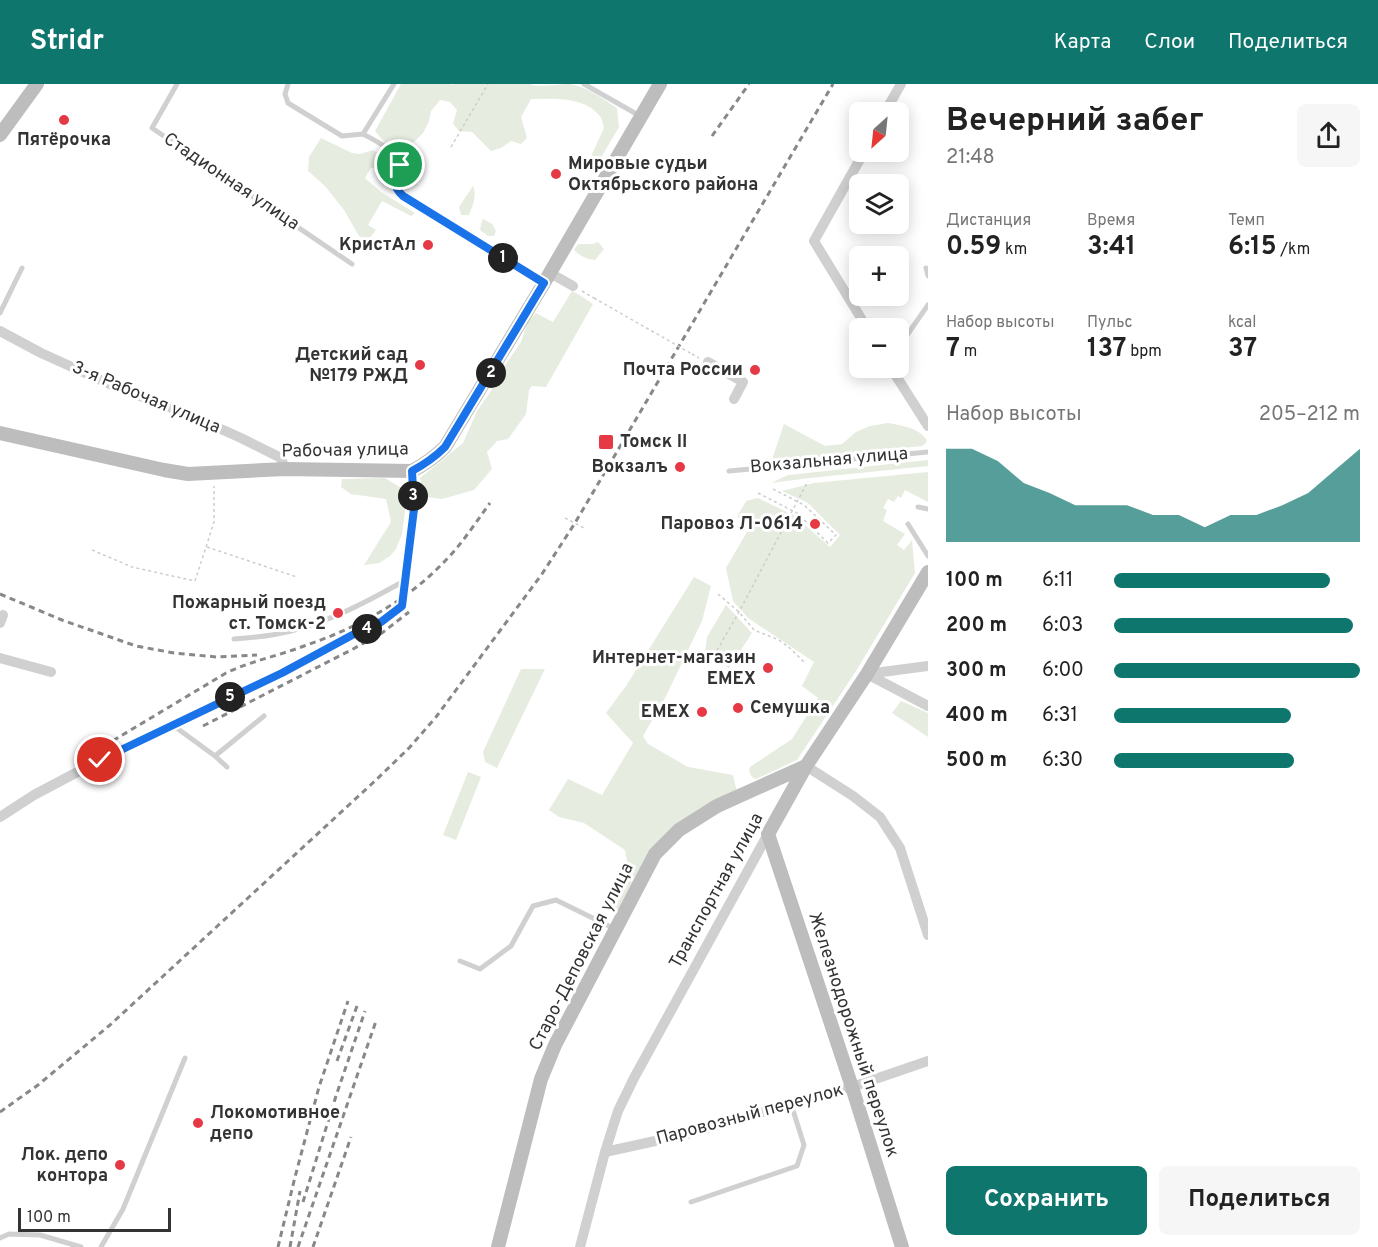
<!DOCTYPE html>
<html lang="ru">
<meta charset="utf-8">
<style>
body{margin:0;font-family:Overpass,sans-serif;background:#f6f6f6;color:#222;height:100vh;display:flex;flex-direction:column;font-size:22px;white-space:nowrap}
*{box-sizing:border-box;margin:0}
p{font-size:20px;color:#767676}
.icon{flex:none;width:33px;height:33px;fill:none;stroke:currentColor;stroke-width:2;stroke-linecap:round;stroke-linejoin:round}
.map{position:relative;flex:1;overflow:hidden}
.side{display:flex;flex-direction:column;background:#fff;width:450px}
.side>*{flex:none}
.needle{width:39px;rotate:207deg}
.buttons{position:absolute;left:849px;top:18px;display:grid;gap:12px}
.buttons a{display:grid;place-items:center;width:60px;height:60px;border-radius:9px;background:#fff;box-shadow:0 3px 15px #0003;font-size:30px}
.scale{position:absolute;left:18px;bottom:15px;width:153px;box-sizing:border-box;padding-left:6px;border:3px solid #333;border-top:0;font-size:16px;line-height:21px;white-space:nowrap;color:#333;-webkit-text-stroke:4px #fff;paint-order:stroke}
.pin{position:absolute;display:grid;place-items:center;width:51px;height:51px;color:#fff;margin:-26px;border:3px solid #fff;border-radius:50%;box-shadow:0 2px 6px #0007}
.km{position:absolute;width:30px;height:30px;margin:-15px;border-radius:50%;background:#222;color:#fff;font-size:16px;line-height:30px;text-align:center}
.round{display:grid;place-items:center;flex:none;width:63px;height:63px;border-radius:9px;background:#f6f6f6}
.summary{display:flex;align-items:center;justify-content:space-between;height:102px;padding:0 18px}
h1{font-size:33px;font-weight:700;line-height:45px}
.metrics{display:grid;grid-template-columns:repeat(3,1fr);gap:9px;height:102px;padding:6px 18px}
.metrics div{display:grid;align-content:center}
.metrics b{font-size:26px;font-weight:700}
.metrics small{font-size:16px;font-weight:400}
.metrics p{font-size:16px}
.chart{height:168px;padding:12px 18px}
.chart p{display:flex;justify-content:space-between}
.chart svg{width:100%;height:108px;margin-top:6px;fill:#0f766e;opacity:.7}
.primary-button{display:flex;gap:12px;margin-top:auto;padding:12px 18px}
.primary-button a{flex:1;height:69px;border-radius:9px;background:#0f766e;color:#fff;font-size:24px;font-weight:700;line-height:69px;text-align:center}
.primary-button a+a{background:#f6f6f6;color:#222}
ul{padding:0 18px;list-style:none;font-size:20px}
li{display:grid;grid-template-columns:96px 72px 1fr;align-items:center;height:45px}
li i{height:15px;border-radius:8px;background:#0f766e}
header{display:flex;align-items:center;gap:36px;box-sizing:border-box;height:84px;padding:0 30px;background:#0f766e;color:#fff}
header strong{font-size:28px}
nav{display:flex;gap:33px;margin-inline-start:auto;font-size:21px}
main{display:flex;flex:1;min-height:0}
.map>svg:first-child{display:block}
.green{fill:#e6ecdf}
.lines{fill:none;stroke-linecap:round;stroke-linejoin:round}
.path{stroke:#cdcdcd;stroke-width:1.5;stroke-dasharray:3 3;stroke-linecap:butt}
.lane{stroke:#d0d0d0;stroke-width:5}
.street{stroke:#d0d0d0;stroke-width:10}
.secondary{stroke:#bdbdbd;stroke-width:14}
.rail{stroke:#888;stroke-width:3;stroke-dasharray:6 4.5;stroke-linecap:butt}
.path-bridge{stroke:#cdcdcd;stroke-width:1.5;stroke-dasharray:3 3;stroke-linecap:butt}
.route-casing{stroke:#fff;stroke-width:12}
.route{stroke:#1a73e8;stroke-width:8}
.poi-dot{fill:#e63946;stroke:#fff;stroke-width:2}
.labels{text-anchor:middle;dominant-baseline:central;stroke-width:6;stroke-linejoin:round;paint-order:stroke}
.poi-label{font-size:18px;font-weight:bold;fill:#333;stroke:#fff;text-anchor:end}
.street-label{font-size:18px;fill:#333;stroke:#fff}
</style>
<header>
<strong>Stridr</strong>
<nav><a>Карта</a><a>Слои</a><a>Поделиться</a></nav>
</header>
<main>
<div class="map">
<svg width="928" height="1163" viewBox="0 0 928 1163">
<rect width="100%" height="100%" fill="#fff"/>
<path class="green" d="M401,0H449L453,1L454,0H530C538,4 558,0 569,0C586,2 603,15 617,24L619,43L599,77L594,75L592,70L604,44C603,40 602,34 599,31C582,12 553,15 531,15L521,33L527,54L521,60L511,57L501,64L491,67L472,48L459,47L453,40L457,26L450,18L440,16L431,27L429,37L423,49L412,60L398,64L385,59L375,47Z
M321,54L352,69L360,70L373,66L388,76L387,83L371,84L365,94L381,108L415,129L411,132L382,117L368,141L376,146L368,156L359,152L344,126L325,102L308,87L309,73Z
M473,102C477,112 473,121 469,131H461L459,123Z
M483,135L492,140L496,147L494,152H488L480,146L481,140Z
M598,158L604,165L595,176C586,175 580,172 574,166L578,160H593Z
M572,207L578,210L593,220L546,303L532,302L529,306L526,330L508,355L497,357L487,368L492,385L474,406L442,415L426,413L420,394L463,359L477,327L491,307L495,296L521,258L528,237L536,229L553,238Z
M888,339C903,342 917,343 927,356L926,359L922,362L782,377L772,376L784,340L825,362L842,360L856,348L870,342Z
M928,376V382L810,394L771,399L788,391Z
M928,388V418L905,406L901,414L898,412L894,418L888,415L883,424L887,426L883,437L905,450L897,461L904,466L912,456L915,489L856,587L797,676L756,695L752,693L749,687L750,683L792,655L818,614L802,602L814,578L748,534L733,517L726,484L751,441L737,433L746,417L758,414L795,432L830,463L840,451L808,419L782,407L814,399Z
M385,394L403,405L406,419L402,450L396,465L390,472L379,479L364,481L391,438L386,415L351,410L341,403L342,395Z
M694,493L711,502L702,537L665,614L643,652L648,660L688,683L733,691L737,708L676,743L619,827L605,814L627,777L625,766L584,739L559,733L549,726L568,695L602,711L633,659L606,629L626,602Z
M726,521L752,549L729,584L705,569L707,553Z
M521,585H545L497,684L485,678L483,668Z
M901,617L928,629V653L892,629Z
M468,688L481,693L456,756L443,751Z"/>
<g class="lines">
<path class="path" d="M451,63L488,0
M582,207L594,214
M692,270L699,274
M758,409L797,429L828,459L836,451L804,421L773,405
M565,434L586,445
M207,463L297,493
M92,466L132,483L195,497L214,438V402
M718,510L739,528L754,546L779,556L791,565L806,580
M708,582L739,528L808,397"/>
<path class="lane" d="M177,0L152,44L352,180
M288,0L285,10L288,19L342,52L363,50L394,0
M584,0L640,32
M363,50C372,55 395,66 399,76C404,90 385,96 403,112L543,198
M926,184L928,192
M0,229L22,184
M898,258L905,254L928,221
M729,387L928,368
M918,423L928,425
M908,440L928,472
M234,555C247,554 259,553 272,551C318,544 363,520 404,497
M174,642L215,672L227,683
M215,672L264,632
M460,877L480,885L511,862L533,822L556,816L615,845
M691,1118L797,1082L804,1061L791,1020
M0,1154L9,1150L40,1151L81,1163
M101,1163L123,1125L185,974"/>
<path class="street" d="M885,28L901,0
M864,68L814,157L867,244
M550,189L573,202
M0,247L41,269L114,302L185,329L241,354L281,374L285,385
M708,278L743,298L734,315
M891,284L928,342
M0,539L3,531
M0,574L51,588
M867,590L928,622
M867,590L928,582
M806,682L853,712L880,733L900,764L928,851
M0,733L34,711L100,676L281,589L356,549L381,538L402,522L414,425L412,387
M605,1068L687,1050L852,1003L928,977
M580,1163L605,1068L618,1027L634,994L768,750"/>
<path class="secondary" d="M0,51L37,0
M0,349L164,386L188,390L285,385L412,387C425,380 435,373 445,363L544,199L660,0
M498,1163L541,995L555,961L655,770L679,746L717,722L806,682
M902,1163L852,1003L768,750L806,682L867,590L928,488"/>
<path class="rail" d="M712,52L749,0
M0,510L62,536L136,562L174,569L217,573L257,571
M203,642L353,565L382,549L409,528
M104,662L226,589C251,577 278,572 304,562C357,544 406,518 445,477C462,460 476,438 490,419
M337,977L357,922
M0,1028L38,1001L110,941L376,696L410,663L436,633L542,490L575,439L833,0
M303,1118L336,1012L365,927
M278,1163L295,1093L319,1003L348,917
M290,1163L300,1107
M298,1163L376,937
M313,1163L351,1053"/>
<path class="path-bridge" d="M594,214L692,270"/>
</g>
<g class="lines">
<g class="route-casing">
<path id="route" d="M100,676L282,589L356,549L381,538L402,522L414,425L412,387C425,380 435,373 445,363L544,199L403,112C391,101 395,94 400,81"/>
</g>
<use href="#route" class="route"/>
</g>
<g class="poi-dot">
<circle cx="64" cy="36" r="6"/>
<circle cx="556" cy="90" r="6"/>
<circle cx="428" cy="161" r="6"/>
<circle cx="420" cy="281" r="6"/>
<circle cx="755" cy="286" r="6"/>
<rect x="598" y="350" width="16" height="16" rx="3"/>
<circle cx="680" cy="383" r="6"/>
<circle cx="815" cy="440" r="6"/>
<circle cx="338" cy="529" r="6"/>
<circle cx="768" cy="584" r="6"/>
<circle cx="738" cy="624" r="6"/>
<circle cx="702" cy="628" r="6"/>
<circle cx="198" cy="1039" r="6"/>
<circle cx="120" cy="1081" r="6"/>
</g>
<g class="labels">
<g class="poi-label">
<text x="64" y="56" text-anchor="middle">Пятёрочка</text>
<text x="568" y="80" text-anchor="start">Мировые судьи<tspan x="568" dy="21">Октябрьского района</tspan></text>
<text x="416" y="161">КристАл</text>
<text x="408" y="271">Детский сад<tspan x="408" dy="21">№179 РЖД</tspan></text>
<text x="743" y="286">Почта России</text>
<text x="620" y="358" text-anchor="start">Томск II</text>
<text x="668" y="383">Вокзалъ</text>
<text x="803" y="440">Паровоз Л-0614</text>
<text x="326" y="519">Пожарный поезд<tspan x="326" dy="21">ст. Томск-2</tspan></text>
<text x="756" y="574">Интернет-магазин<tspan x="756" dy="21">EMEX</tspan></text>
<text x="750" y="624" text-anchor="start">Семушка</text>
<text x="690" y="628">EMEX</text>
<text x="210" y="1029" text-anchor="start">Локомотивное<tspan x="210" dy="21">депо</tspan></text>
<text x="108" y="1071">Лок. депо<tspan x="108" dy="21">контора</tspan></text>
</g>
<g class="street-label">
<text transform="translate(231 98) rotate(34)">Стадионная улица</text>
<text transform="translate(146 314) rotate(23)">3-я Рабочая улица</text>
<text transform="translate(345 367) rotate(-1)">Рабочая улица</text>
<text transform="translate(829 377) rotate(-5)">Вокзальная улица</text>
<text transform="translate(717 807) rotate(-61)">Транспортная улица</text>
<text transform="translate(582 873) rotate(-63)">Старо-Деповская улица</text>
<text transform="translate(853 951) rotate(72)">Железнодорожный переулок</text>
<text transform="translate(750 1031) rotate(-15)">Паровозный переулок</text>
</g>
</g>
</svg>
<div class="buttons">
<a><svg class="needle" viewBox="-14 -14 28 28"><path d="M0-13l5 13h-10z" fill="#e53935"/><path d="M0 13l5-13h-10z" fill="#767676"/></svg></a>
<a><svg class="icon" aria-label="layers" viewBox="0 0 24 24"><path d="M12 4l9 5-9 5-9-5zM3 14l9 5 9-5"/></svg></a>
<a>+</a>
<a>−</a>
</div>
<div class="scale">100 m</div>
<div class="pin" style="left:400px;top:81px;background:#1e9e55"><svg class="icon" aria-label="arrive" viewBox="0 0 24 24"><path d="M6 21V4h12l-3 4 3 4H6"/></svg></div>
<div class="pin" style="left:100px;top:676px;background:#d93025"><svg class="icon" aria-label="check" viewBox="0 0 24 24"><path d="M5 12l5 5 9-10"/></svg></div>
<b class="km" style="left:503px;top:174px">1</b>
<b class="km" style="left:491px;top:289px">2</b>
<b class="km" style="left:413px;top:412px">3</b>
<b class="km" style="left:367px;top:545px">4</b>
<b class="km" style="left:230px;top:613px">5</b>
</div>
<section class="side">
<div class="summary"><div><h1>Вечерний забег</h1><p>21:48</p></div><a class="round"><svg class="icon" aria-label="share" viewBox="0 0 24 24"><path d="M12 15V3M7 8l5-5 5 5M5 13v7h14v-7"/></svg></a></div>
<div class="metrics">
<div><p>Дистанция</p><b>0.59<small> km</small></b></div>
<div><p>Время</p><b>3:41</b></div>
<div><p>Темп</p><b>6:15<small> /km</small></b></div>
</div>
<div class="metrics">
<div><p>Набор высоты</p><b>7<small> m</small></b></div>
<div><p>Пульс</p><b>137<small> bpm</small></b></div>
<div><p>kcal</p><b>37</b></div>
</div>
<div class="chart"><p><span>Набор высоты</span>205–212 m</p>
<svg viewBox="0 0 160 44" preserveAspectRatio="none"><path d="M0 44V6L10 6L20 11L30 20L40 24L50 29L60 29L70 29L80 33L90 33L100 38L110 33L120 33L130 29L140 24L150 15L160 6V44z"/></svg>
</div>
<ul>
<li><b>100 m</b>6:11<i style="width:88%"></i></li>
<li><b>200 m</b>6:03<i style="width:97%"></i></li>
<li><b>300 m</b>6:00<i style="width:100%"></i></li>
<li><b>400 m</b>6:31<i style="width:72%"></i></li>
<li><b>500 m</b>6:30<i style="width:73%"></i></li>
</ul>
<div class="primary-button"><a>Сохранить</a><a>Поделиться</a></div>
</section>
</main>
